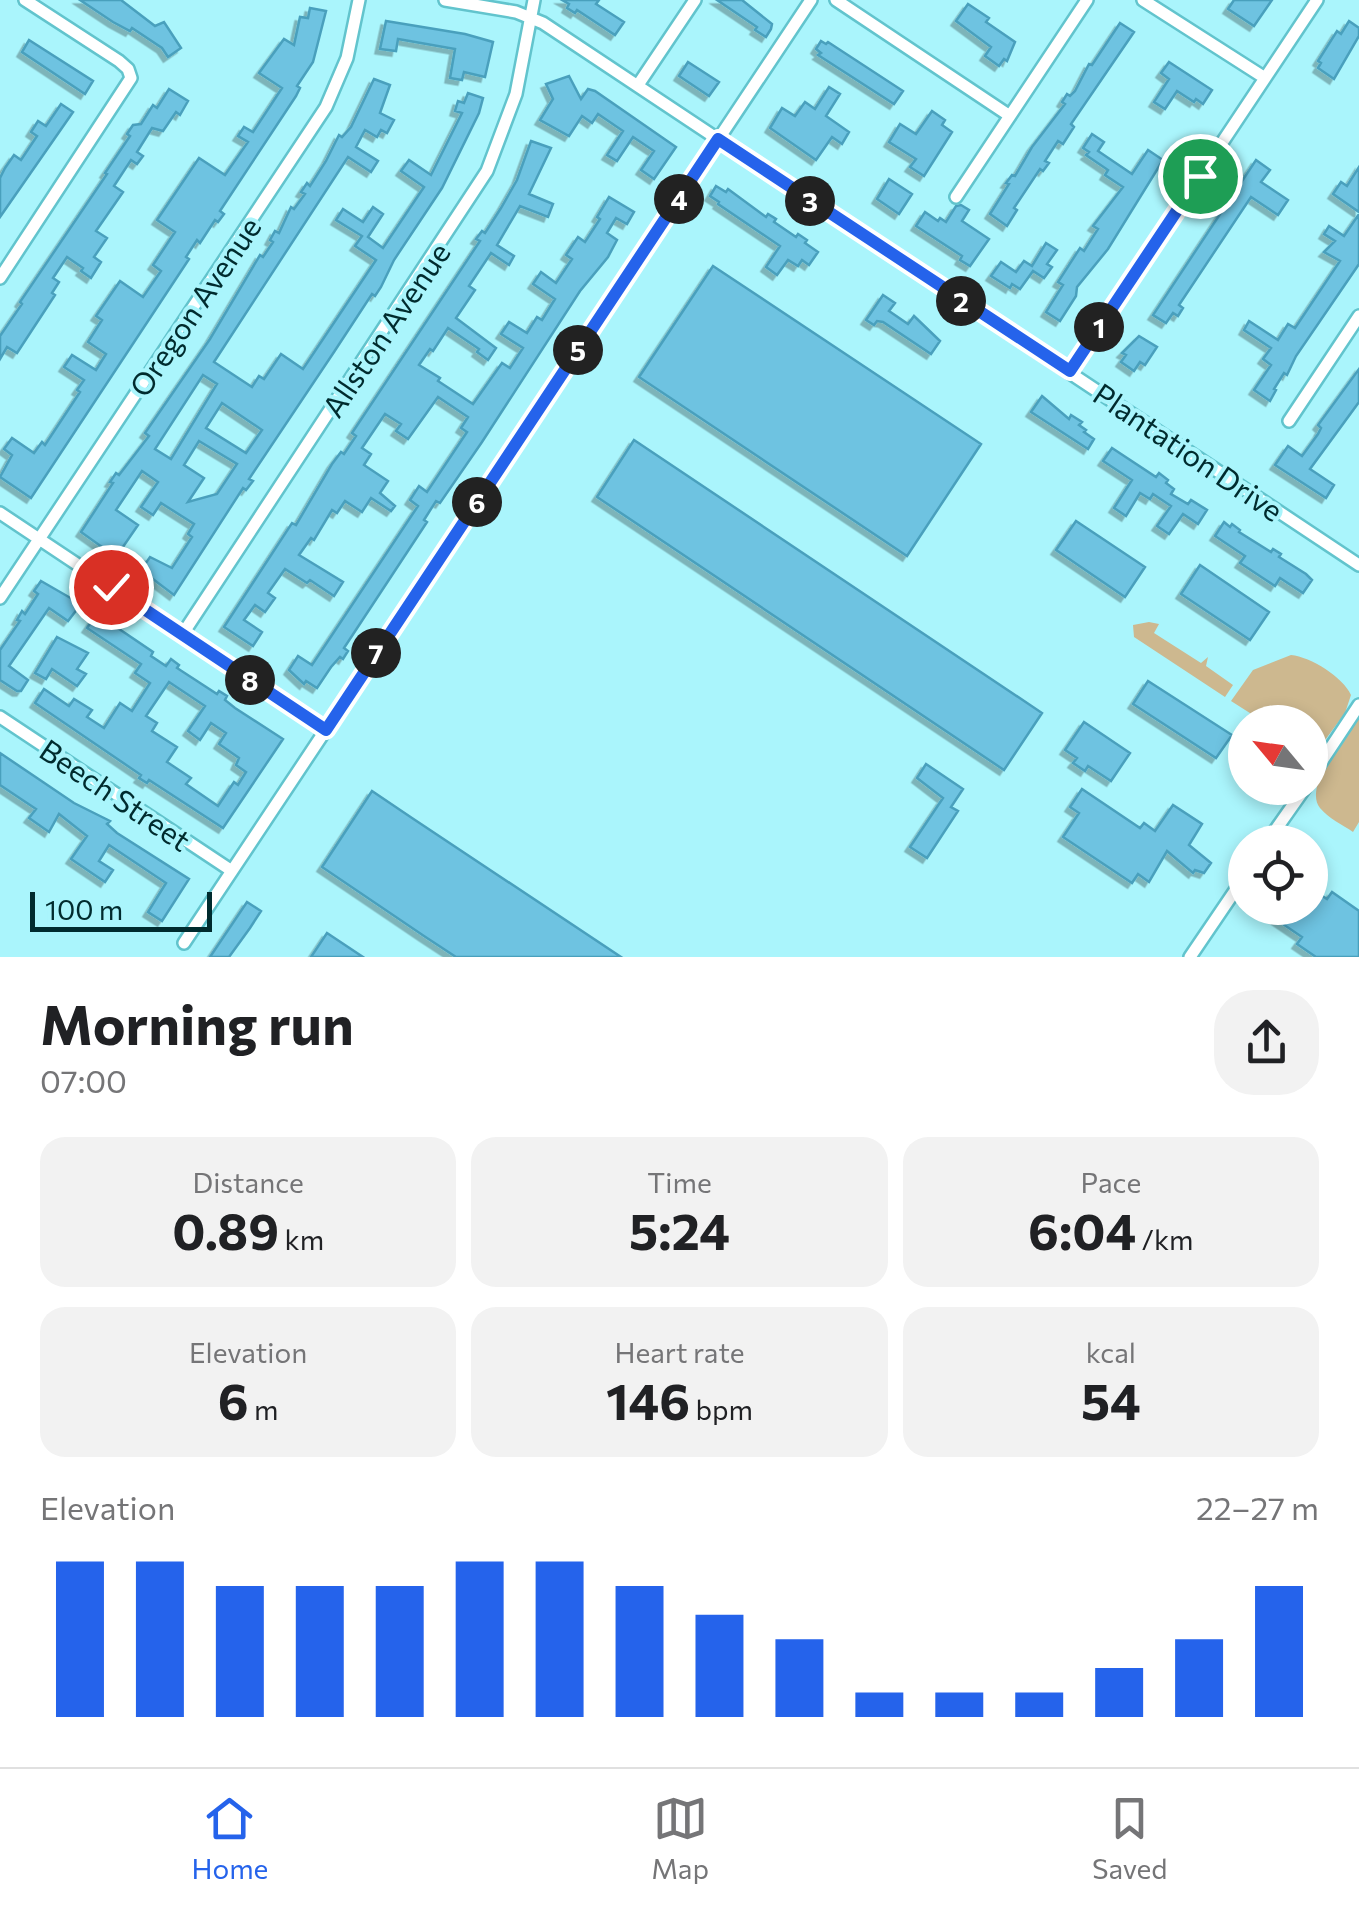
<!DOCTYPE html>
<meta charset="utf-8">
<style>
body{margin:0;font-family:Commissioner,sans-serif;background:#f2f2f2;color:#202124;height:100vh;display:flex;flex-direction:column;font-size:38px;white-space:nowrap}
*{box-sizing:border-box;margin:0}
p{font-size:32px;color:#757577}
.icon{flex:none;width:55px;height:55px;fill:none;stroke:currentColor;stroke-width:2;stroke-linecap:round;stroke-linejoin:round}
.map{position:relative;height:957px;overflow:hidden}
.drawer{display:flex;flex-direction:column;background:#fff;flex:1}
.drawer>*{flex:none}
.needle{width:65px;rotate:299deg}
.controls{position:absolute;left:1228px;top:705px;display:grid;gap:20px}
.controls a{display:grid;place-items:center;width:100px;height:100px;border-radius:50%;background:#fff;box-shadow:0 5px 15px #0003;font-size:50px}
.scale{position:absolute;left:30px;bottom:25px;width:182px;box-sizing:border-box;padding-left:10px;border:5px solid #002b2e;border-top:0;font-size:28px;line-height:35px;white-space:nowrap;color:#002b2e;-webkit-text-stroke:8px #aaf5fc;paint-order:stroke}
.pin{position:absolute;display:grid;place-items:center;width:85px;height:85px;color:#fff;margin:-42px;border:5px solid #fff;border-radius:50%;box-shadow:0 2px 10px #0007}
.km{position:absolute;width:50px;height:50px;margin:-25px;border-radius:50%;background:#222;color:#fff;font-size:28px;line-height:50px;text-align:center}
.round{display:grid;place-items:center;flex:none;width:105px;height:105px;border-radius:40px;background:#f2f2f2}
.summary{display:flex;align-items:center;justify-content:space-between;height:170px;padding:0 40px}
h1{font-size:55px;font-weight:700;line-height:75px}
.metrics{display:grid;grid-template-columns:repeat(3,1fr);gap:15px;height:170px;padding:10px 40px}
.metrics div{display:grid;align-content:center;border-radius:25px;background:#f2f2f2;text-align:center}
.metrics b{font-size:50px;font-weight:700}
.metrics small{font-size:28px;font-weight:400}
.metrics p{font-size:28px}
.chart{height:280px;padding:20px 40px}
.chart p{display:flex;justify-content:space-between}
.chart svg{width:100%;height:180px;margin-top:10px;stroke:#2563eb;stroke-width:6}
.tab-bar{display:flex;justify-content:space-around;align-items:center;height:140px;border-top:2px solid #e0e0e0;background:#fff;font-size:28px;color:#757577}
.tab-bar a{display:grid;justify-items:center;gap:5px}
.tab-bar .active{color:#2563eb}
.map>svg:first-child{display:block}
.green{fill:#cdb88f}
.building{fill:#6ec3e1;stroke:#4aa0bd;stroke-width:2.5;fill-rule:evenodd;filter:url(#shadow)}
.lines{fill:none;stroke-linecap:round;stroke-linejoin:round}
.minor-casing{stroke:#62c4cd;stroke-width:16}
.minor{stroke:#fff;stroke-width:11}
.route-casing{stroke:#fff;stroke-width:20}
.route{stroke:#2563eb;stroke-width:12}
.labels{text-anchor:middle;dominant-baseline:central;stroke-width:8;stroke-linejoin:round;paint-order:stroke}
.street-label{font-size:30px;fill:#002b2e;stroke:#aaf5fc}
</style>
<div class="map">
<svg width="1359" height="957" viewBox="0 0 1359 957">
<defs>
<filter id="shadow"><feDropShadow dx="-4.5" dy="4.5" stdDeviation="0" flood-color="#0004"/></filter>
</defs>
<rect width="100%" height="100%" fill="#aaf5fc"/>
<path class="green" d="M1149,622L1159,624L1154,633L1201,663L1208,657L1206,666L1233,685L1225,697L1134,637L1133,625Z
M1291,655C1311,657 1343,677 1351,695L1345,713L1314,755L1310,754V722H1264L1231,701L1253,670Z
M1359,718V822L1353,832C1343,825 1328,818 1320,808C1303,788 1344,734 1359,718Z"/>
<path class="building" d="M80,0H121L155,26L164,22L181,48L168,57L162,48L132,28L130,31L113,22Z
M562,0H599L596,4L624,22L615,35L577,10L575,13L567,8L569,4Z
M717,0H742L772,24L771,29L766,37L755,30L757,27Z
M1234,0H1272L1254,26L1228,9Z
M968,4L989,18L986,22L1015,42L1007,61L1004,59L999,66L985,56L991,47L956,21Z
M310,8L326,11L313,62L297,86L300,88L296,96L220,211L224,214L218,222L215,220L200,243L197,240L186,257L189,259L31,498L0,477L12,455L4,449L12,438L34,453L42,442L45,445L80,392L77,390L84,380L64,367L72,355L96,370L106,354L88,342L102,320L96,316L120,281L143,297L161,271L153,265L175,232L157,220L199,158L225,175L248,142L238,136L244,127L253,132L282,88L259,73L284,39L294,45L300,17L308,18Z
M386,21L465,34L493,42L485,77L464,72L462,80L450,78L455,49L398,39L396,51L380,49Z
M1349,21L1359,28V36L1334,79L1318,68L1321,63L1318,61L1337,31L1341,34Z
M1120,23L1134,32L1071,124L1074,127L1063,144L1058,141L1045,161L1049,163L1043,171L1040,169L1014,208L1017,210L1007,226L990,214L1009,184L1006,183L1012,175L1015,176L1032,147L1065,104L1062,102L1067,94L1070,96L1075,91L1089,64L1092,65Z
M29,40L93,81L85,94L22,52Z
M821,41L826,44L828,42L903,91L894,104L818,55L821,53L816,49Z
M688,62L719,82L709,96L679,76Z
M1169,62L1212,90L1203,104L1196,99L1194,102L1177,91L1165,109L1154,102L1169,79L1161,73Z
M569,76L581,99L588,89L595,91L676,147L654,179L641,170L654,151L633,137L617,161L607,155L623,131L598,114L592,123L582,116L569,136L540,120L553,99L546,84Z
M374,79L390,85L380,113L394,120L387,133L381,130L377,137L365,130L356,147L378,161L371,172L348,157L214,362L252,387L259,376L264,379L281,354L303,369L376,260L355,246L362,236L336,220L343,209L363,222L373,207L383,214L368,237L383,248L424,187L401,171L409,160L431,175L462,113L455,111L458,101L464,103L468,93L483,98L479,113L442,188L394,260L381,287L375,296L372,294L334,352L249,479L253,481L246,490L243,488L174,595L141,570L150,557L172,568L192,537L188,534L194,524L161,503L153,515L141,507L158,482L142,471L116,510L138,525L116,557L81,532L113,483L110,482L116,473L119,475L149,436L145,433L210,339L260,255L263,257L273,242L270,240L275,231L279,233L291,207L294,209L305,194L301,192L307,183L310,186L326,161L339,135L342,137L351,127ZM203,375L217,384L171,459L155,449ZM222,403L262,430L246,453L206,428ZM199,441L237,464L217,494L188,502L204,478L184,465Z
M829,87L840,94L826,116L849,132L842,144L832,137L816,160L770,128L782,108L795,116L805,102L815,109Z
M169,89L188,101L180,115L176,112L163,131L152,128L137,152L143,156L137,164L131,160L114,186L123,192L96,231L107,238L94,257L101,262L91,278L81,271L83,268L67,257L53,278L59,282L52,293L55,295L17,353L7,347L0,359V336L22,304L20,302L107,174L105,173L130,136L127,134L133,125L141,124L153,105L157,108Z
M61,104L73,112L0,217V178L5,168L14,155L21,160L37,136L31,132L38,121L46,126Z
M932,111L945,120L942,125L952,132L924,176L910,167L916,159L889,142L900,124L916,134Z
M1092,134L1104,142L1098,151L1132,174L1148,150L1163,160L1108,249L1077,287L1076,296L1060,321L1046,312L1063,285L1058,282L1080,248L1084,251L1098,229L1093,226L1123,187L1105,175L1108,170L1086,155L1089,152L1083,148Z
M531,141L551,148L529,194L553,204L548,217L520,206L497,245L514,256L509,265L491,253L469,286L475,290L456,318L496,348L488,360L477,352L479,349L448,328L433,351L430,349L419,365L440,378L438,381L473,404L502,363L510,368L523,348L501,334L509,322L527,333L537,317L542,320L555,299L533,284L541,272L556,283L572,259L566,255L578,237L585,242L600,219L597,217L609,197L634,212L627,224L616,218L607,233L617,240L608,257L580,291L482,442L440,503L436,501L424,520L427,522L344,648L348,651L343,659L340,657L331,667L317,688L306,681L304,684L289,670L298,656L312,665L418,506L410,500L419,486L427,492L467,432L461,428L468,417L438,397L408,439L396,431L401,424L385,414L362,448L371,454L364,465L388,481L380,493L395,506L391,511L371,498L362,512L345,501L337,513L332,510L314,540L311,538L299,555L343,582L334,596L310,580L307,583L285,569L268,593L275,598L265,612L255,605L244,620L262,632L253,646L224,627L292,523L296,525L332,464L341,452L344,454L356,436L352,433L480,241L476,239L482,231L485,233L501,208L517,180Z
M1256,160L1270,170L1261,182L1288,200L1278,215L1251,197L1179,305L1183,308L1178,316L1173,313L1166,323L1153,315Z
M1359,167V212L1333,194L1341,182L1347,186Z
M889,179L912,194L899,214L877,199Z
M716,186L726,192L728,189L766,217L768,214L776,219L774,222L796,237L798,234L807,240L805,243L818,252L809,265L802,260L798,266L788,260L777,275L766,267L780,246L718,204L719,202L710,196Z
M961,205L969,210L962,221L989,239L970,266L960,260L962,256L916,226L925,212L938,221L940,218L946,222L956,206Z
M1359,214V264L1296,356L1287,375L1284,373L1274,389L1276,390L1270,401L1254,390L1271,365L1263,359L1271,348L1244,330L1249,321L1278,340L1288,324L1295,328L1340,261L1324,252L1335,241L1324,234L1329,226L1344,236Z
M1046,243L1057,250L1047,264L1052,267L1044,278L1033,271L1020,289L1012,284L1010,288L991,276L1001,262L1016,272L1024,261L1032,266Z
M713,266L981,444L907,556L639,377Z
M883,295L895,303L889,311L908,324L914,316L940,341L931,354L883,322L877,321L874,325L866,320Z
M1139,336L1157,347L1145,365L1140,362L1134,371L1121,362L1126,355L1122,353Z
M1359,369V402L1310,469L1334,485L1326,498L1275,465L1288,446L1302,456L1318,434L1321,428L1318,425Z
M1042,396L1069,419L1071,415L1082,422L1079,425L1086,430L1084,432L1094,439L1088,449L1031,412Z
M634,440L1042,713L1004,770L597,497Z
M1112,448L1156,477L1159,473L1168,480L1166,483L1174,489L1171,494L1188,504L1191,500L1207,510L1198,524L1183,514L1169,534L1157,526L1171,506L1153,494L1150,499L1140,493L1126,516L1114,508L1132,480L1103,461Z
M1076,521L1145,567L1125,597L1056,550Z
M1224,522L1230,527L1232,524L1240,530L1239,532L1271,552L1273,549L1281,554L1279,557L1306,574L1312,580L1303,593L1280,578L1275,586L1240,563L1245,556L1215,536Z
M1200,565L1269,612L1250,640L1181,594Z
M41,581L81,604L68,621L49,608L9,666L28,680L21,691H17L0,680V650L20,621L17,620L22,611L25,614L38,594L34,591Z
M97,614L153,652L151,656L166,666L171,659L179,665L177,668L217,694L219,691L227,696L225,700L235,708L283,739L223,828L149,780L147,783L139,778L141,775L35,703L44,689L69,706L74,699L92,710L87,717L104,728L120,703L132,711L150,683L135,673L141,664L87,628ZM169,682L205,706L188,731L200,740L211,723L226,733L219,744L239,758L236,765L246,772L238,785L234,782L218,806L186,784L191,778L167,762L177,747L152,731L157,723L146,716Z
M57,637L88,653L77,669L86,674L77,686L52,669L46,679L35,673Z
M1148,681L1232,735L1216,758L1133,704Z
M1084,722L1130,753L1111,781L1088,766L1085,771L1073,763L1077,758L1065,750Z
M0,753L74,803L110,821L107,824L117,833L189,879L162,921L148,912L166,883L109,845L99,861L113,870L105,882L71,859L87,836L59,814L49,832L29,818L36,809L0,785Z
M926,764L963,789L951,807L958,811L927,858L910,847L943,798L917,778Z
M1082,789L1140,828L1144,823L1155,831L1173,805L1202,824L1189,845L1211,863L1204,873L1195,870L1193,873L1167,851L1149,882L1138,874L1132,883L1063,837L1079,813L1070,807Z
M372,791L412,818L621,957H456L424,936L322,867Z
M1310,888L1327,899L1332,892L1359,911V957H1316L1297,944L1302,937L1274,918L1281,908H1310Z
M247,902L261,911L250,928L229,957H210Z
M327,933L363,957H311Z"/>
<g class="lines">
<g class="minor-casing">
<path id="minor" d="M445,0L516,12L543,23L1359,565
M836,0L1010,116
M1143,0L1265,78
M638,85L695,0
M956,197L1087,0
M0,278L131,78L128,69L119,61L25,0
M1070,371L1317,0
M1289,421L1359,316
M0,513L326,730
M0,598L326,107L347,58L359,0
M182,635L487,171L516,94L534,0
M0,717L232,871
M1310,779L1359,705
M1267,842L1305,788
M184,943L811,0
M1190,957L1245,876"/>
</g>
<use href="#minor" class="minor"/>
</g>
<g class="lines">
<g class="route-casing">
<path id="route" d="M111,587L326,730L718,139L1070,371L1200,176"/>
</g>
<use href="#route" class="route"/>
</g>
<g class="labels">
<g class="street-label">
<text transform="translate(194 306) rotate(-56)">Oregon Avenue</text>
<text transform="translate(385 329) rotate(-56)">Allston Avenue</text>
<text transform="translate(1189 451) rotate(34)">Plantation Drive</text>
<text transform="translate(116 794) rotate(34)">Beech Street</text>
</g>
</g>
</svg>
<div class="controls">
<a><svg class="needle" viewBox="-14 -14 28 28"><path d="M0-13l5 13h-10z" fill="#e53935"/><path d="M0 13l5-13h-10z" fill="#757577"/></svg></a>
<a><svg class="icon" aria-label="locate" viewBox="0 0 24 24"><circle cx="12" cy="12" r="6"/><path d="M12 2v4M12 18v4M2 12h4M18 12h4"/></svg></a>
</div>
<div class="scale">100 m</div>
<div class="pin" style="left:1200px;top:176px;background:#1e9e55"><svg class="icon" aria-label="arrive" viewBox="0 0 24 24"><path d="M6 21V4h12l-3 4 3 4H6"/></svg></div>
<div class="pin" style="left:111px;top:587px;background:#d93025"><svg class="icon" aria-label="check" viewBox="0 0 24 24"><path d="M5 12l5 5 9-10"/></svg></div>
<b class="km" style="left:1099px;top:327px">1</b>
<b class="km" style="left:961px;top:301px">2</b>
<b class="km" style="left:810px;top:201px">3</b>
<b class="km" style="left:679px;top:199px">4</b>
<b class="km" style="left:578px;top:350px">5</b>
<b class="km" style="left:477px;top:502px">6</b>
<b class="km" style="left:376px;top:653px">7</b>
<b class="km" style="left:250px;top:680px">8</b>
</div>
<section class="drawer">
<div class="summary"><div><h1>Morning run</h1><p>07:00</p></div><a class="round"><svg class="icon" aria-label="share" viewBox="0 0 24 24"><path d="M12 15V3M7 8l5-5 5 5M5 13v7h14v-7"/></svg></a></div>
<div class="metrics">
<div><p>Distance</p><b>0.89<small> km</small></b></div>
<div><p>Time</p><b>5:24</b></div>
<div><p>Pace</p><b>6:04<small> /km</small></b></div>
</div>
<div class="metrics">
<div><p>Elevation</p><b>6<small> m</small></b></div>
<div><p>Heart rate</p><b>146<small> bpm</small></b></div>
<div><p>kcal</p><b>54</b></div>
</div>
<div class="chart"><p><span>Elevation</span>22–27 m</p>
<svg viewBox="0 0 160 44" preserveAspectRatio="none"><path d="M5 44V6M15 44V6M25 44V12M35 44V12M45 44V12M55 44V6M65 44V6M75 44V12M85 44V19M95 44V25M105 44V38M115 44V38M125 44V38M135 44V32M145 44V25M155 44V12"/></svg>
</div>
</section>
<nav class="tab-bar">
<a class="active"><svg class="icon" aria-label="home" viewBox="0 0 24 24"><path d="M3 11l9-7 9 7M6 9v11h12V9"/></svg>Home</a>
<a><svg class="icon" aria-label="map" viewBox="0 0 24 24"><path d="M3 6l6-2 6 2 6-2v14l-6 2-6-2-6 2zM9 4v14M15 6v14"/></svg>Map</a>
<a><svg class="icon" aria-label="saved" viewBox="0 0 24 24"><path d="M7 4h10v16l-5-4-5 4z"/></svg>Saved</a>
</nav>
